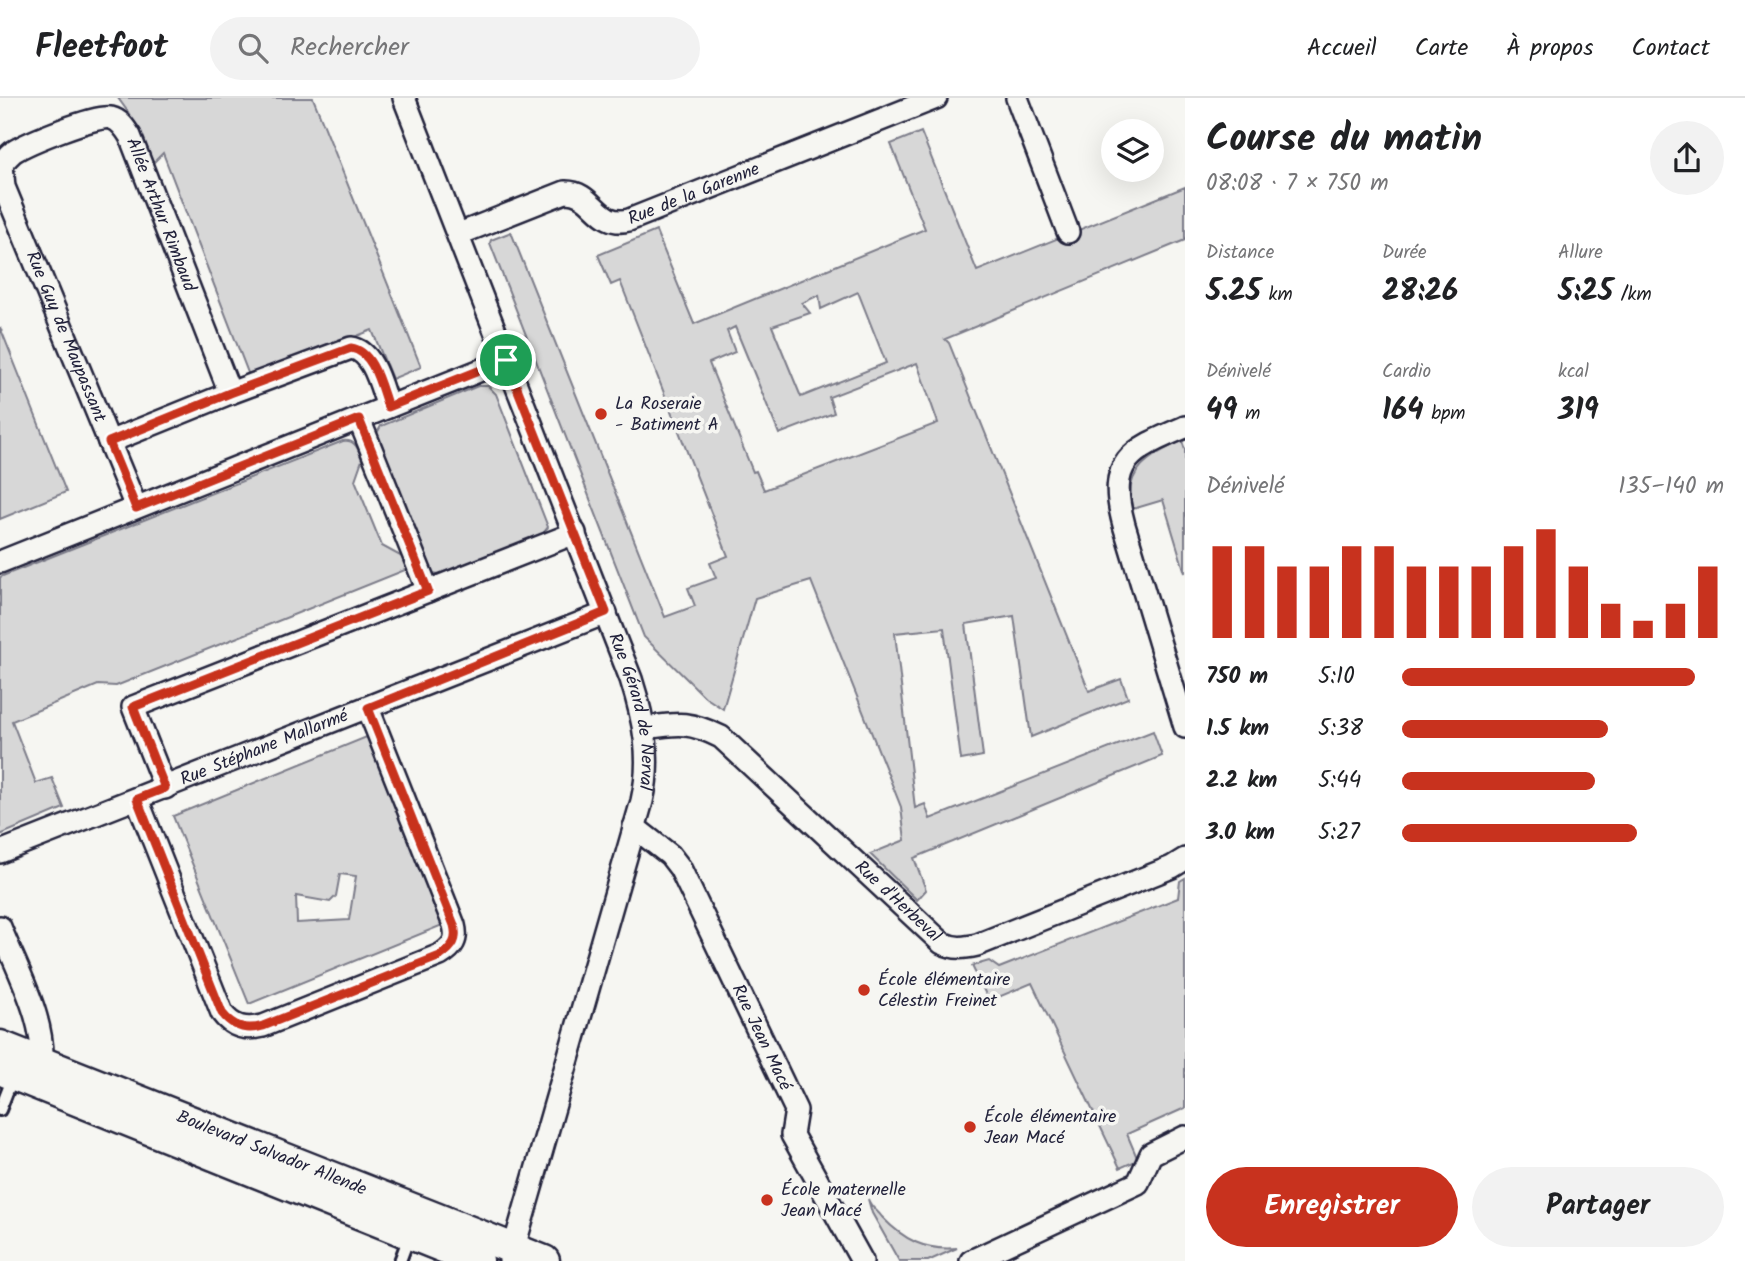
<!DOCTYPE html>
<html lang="fr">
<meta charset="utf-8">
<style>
body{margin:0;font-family:Kalam,sans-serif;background:#f2f2f2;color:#202124;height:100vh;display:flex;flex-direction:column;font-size:26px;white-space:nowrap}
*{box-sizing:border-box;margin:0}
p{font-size:23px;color:#757577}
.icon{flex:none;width:38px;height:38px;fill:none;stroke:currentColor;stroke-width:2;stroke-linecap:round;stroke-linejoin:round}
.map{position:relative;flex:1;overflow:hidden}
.panel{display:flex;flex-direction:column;background:#fff;width:560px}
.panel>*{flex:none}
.buttons{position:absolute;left:1101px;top:21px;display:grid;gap:14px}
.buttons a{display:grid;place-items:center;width:63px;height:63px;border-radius:50%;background:#fff;box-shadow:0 7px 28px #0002;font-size:35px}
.pin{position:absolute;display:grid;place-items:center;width:60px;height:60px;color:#fff;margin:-30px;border:4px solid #fff;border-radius:50%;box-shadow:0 2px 7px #0007}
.round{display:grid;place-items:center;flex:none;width:74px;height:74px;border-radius:37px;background:#f2f2f2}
.head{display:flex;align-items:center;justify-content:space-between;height:119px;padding:0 21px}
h1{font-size:38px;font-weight:700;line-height:52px}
.figures{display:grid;grid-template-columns:repeat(3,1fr);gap:10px;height:119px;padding:7px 21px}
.figures div{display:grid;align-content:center}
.figures b{font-size:30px;font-weight:700}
.figures small{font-size:19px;font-weight:400}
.figures p{font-size:19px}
.chart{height:196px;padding:14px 21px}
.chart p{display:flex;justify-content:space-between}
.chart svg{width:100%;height:126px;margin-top:7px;stroke:#c8321e;stroke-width:6}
.primary-button{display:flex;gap:14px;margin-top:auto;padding:14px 21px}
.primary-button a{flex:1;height:80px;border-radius:42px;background:#c8321e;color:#fff;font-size:28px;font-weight:700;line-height:80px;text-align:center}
.primary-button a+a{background:#f2f2f2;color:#202124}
ul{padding:0 21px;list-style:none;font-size:23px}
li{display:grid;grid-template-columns:112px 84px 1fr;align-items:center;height:52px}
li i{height:18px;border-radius:9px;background:#c8321e}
header{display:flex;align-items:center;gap:42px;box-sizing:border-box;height:98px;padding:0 35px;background:#fff;border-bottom:2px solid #e0e0e0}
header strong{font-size:33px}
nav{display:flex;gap:38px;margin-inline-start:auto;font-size:24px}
.search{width:490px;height:63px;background:#f2f2f2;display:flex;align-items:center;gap:18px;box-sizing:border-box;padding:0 24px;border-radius:38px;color:#757577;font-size:26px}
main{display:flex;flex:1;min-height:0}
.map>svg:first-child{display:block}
.green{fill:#d7d7d7;stroke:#7c7c89;stroke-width:2;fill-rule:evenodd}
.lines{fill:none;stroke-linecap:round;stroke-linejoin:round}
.lane-casing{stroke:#22223b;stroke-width:16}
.street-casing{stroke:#22223b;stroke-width:26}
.secondary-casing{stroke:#22223b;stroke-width:35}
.lane{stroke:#f6f6f2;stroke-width:10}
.street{stroke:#f6f6f2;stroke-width:21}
.secondary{stroke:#f6f6f2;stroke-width:30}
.route-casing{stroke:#fff;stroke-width:14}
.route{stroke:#c8321e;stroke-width:9}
.poi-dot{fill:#c8321e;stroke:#f6f6f2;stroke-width:2.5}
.labels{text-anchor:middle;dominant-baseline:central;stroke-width:7;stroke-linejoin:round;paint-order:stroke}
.street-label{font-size:18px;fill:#22223b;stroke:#f6f6f2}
.poi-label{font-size:18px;fill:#22223b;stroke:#f6f6f2;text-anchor:start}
</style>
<header>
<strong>Fleetfoot</strong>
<div class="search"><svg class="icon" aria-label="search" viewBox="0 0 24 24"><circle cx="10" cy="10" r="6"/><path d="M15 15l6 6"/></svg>Rechercher</div>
<nav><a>Accueil</a><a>Carte</a><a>À propos</a><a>Contact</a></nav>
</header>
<main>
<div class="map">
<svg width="1185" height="1163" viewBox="0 0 1185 1163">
<rect width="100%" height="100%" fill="#f6f6f2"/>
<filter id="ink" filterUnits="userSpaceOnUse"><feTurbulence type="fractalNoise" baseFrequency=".0143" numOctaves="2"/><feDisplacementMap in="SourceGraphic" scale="14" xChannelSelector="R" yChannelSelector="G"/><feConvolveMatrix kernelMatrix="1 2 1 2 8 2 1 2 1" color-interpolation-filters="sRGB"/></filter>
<g filter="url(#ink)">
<path class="green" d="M118,0H313L421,269L392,281L372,232L250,280L163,55L150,68L128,14Z
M921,34L977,173L1185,89V142L945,241L949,245L1089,593L1121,581L1128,600L1031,639L1014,518L966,526L983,658L961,662L944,530L895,535L915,710L925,706L930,721L1153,633L1162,658L914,760L926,792L917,802L870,756L905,742L901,709L811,483L755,500L723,611L705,599L644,539L490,145L491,142L511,134L665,519L695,508L688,490L716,480L710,465L728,458L620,183L611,187L598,157L656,133L694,226L925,131L891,46ZM858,194L886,265L801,299L772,228L810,215L802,205L819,197L821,211ZM735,229L779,336L834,315L829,299L917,265L938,325L764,392L756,373L753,374L709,265L735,254L727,233Z
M0,229L66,394L0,421Z
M478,288H488L496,296L548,429L541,438L445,477L433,475L377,335L381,328Z
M343,343C356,341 359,353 362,362L355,382L382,448L406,461L410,470L116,588L98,587L12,623L36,685L52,680L64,710L0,737V479Z
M1182,343L1185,352V475L1163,402L1133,411C1121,373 1152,356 1182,343Z
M369,638L445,826L249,906L173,718ZM340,776L356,778L349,822L297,825L296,798L330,804L336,798Z
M1185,780V1010L1127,1036L1138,1062L1120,1070L1032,885L989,903L972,868L989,863L999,870L1178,800L1180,783Z
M868,1101C871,1110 877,1112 882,1119C904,1142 925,1153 957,1150L928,1163H899L872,1115Z"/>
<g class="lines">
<g class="lane-casing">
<path id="lane" d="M0,1012L13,979
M400,1163L410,1136"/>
</g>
<g class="street-casing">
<g id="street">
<path id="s1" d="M404,0L631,581C644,622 652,660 642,703L510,1163"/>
<path d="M1017,0L1068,134"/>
<path id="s2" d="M2,67C5,62 8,58 13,54C27,45 97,16 111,20C120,22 125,30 130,38L230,295"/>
<path id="s3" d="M2,67L4,89L136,409"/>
<path id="s4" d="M459,136L565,94C594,93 597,130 629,122L936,0"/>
<path d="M359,321L428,493"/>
<path d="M1185,329C1131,352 1106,362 1124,427L1185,629"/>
<path d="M109,344L230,295L351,250C374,253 381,290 388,309"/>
<path d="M0,464L506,262"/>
<path id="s5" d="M645,630C679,625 689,623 721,639L942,845C955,851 964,850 977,847L1172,769L1185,761"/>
<path d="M165,690L133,609L575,435"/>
<path d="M137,701L222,915C233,930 246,932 263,928L440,857C453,849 458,842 454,827L368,610"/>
<path id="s6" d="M634,729L670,757L680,770L796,1012L792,1037L862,1163"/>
<path id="s7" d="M0,754L606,515"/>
<path d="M0,829C17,872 51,931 40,977"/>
<path d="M971,1163L1138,1085L1151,1056L1185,1039"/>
</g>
</g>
<g class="secondary-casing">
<g id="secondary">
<path id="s8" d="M0,948L544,1163"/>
<path d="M0,971L478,1163"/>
</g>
</g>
<use href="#lane" class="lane"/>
<use href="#street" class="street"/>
<use href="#secondary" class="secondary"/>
</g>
</g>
<g class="lines" filter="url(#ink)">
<g class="route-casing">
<path id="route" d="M351,250C374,253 381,290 388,309L506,262L606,514L368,610L454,827C458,842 453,849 440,858L263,928C246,933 233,929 222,915L137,701L165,690L133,609L428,493L359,321L136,410L109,344L230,295Z"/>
</g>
<use href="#route" class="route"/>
</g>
<g class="poi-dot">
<circle cx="601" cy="316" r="7"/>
<circle cx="864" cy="892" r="7"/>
<circle cx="970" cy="1029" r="7"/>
<circle cx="767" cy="1102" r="7"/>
</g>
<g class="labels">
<g class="street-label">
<text stroke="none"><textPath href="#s4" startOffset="257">Rue de la Garenne</textPath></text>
<text stroke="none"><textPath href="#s2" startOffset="233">Allée Arthur Rimbaud</textPath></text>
<text stroke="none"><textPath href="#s3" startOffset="184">Rue Guy de Maupassant</textPath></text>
<text stroke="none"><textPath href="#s1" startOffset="656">Rue Gérard de Nerval</textPath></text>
<text stroke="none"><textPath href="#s7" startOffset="284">Rue Stéphane Mallarmé</textPath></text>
<text stroke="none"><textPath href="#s5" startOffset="320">Rue d'Herbeval</textPath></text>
<text stroke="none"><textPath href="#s6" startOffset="250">Rue Jean Macé</textPath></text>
<text stroke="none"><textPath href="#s8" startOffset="292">Boulevard Salvador Allende</textPath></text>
</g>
<g class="poi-label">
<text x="615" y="306">La Roseraie<tspan x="615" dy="21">- Batiment A</tspan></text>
<text x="878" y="882">École élémentaire<tspan x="878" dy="21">Célestin Freinet</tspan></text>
<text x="984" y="1019">École élémentaire<tspan x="984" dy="21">Jean Macé</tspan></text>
<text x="781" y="1092">École maternelle<tspan x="781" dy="21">Jean Macé</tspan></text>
</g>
</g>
</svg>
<div class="buttons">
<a><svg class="icon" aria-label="layers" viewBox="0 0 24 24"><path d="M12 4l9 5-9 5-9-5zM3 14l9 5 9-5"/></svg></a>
</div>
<div class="pin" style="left:506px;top:262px;background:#1e9e55"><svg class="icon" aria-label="arrive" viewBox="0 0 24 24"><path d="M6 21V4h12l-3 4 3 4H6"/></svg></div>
</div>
<section class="panel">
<div class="head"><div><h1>Course du matin</h1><p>08:08 · 7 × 750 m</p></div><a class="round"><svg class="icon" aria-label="share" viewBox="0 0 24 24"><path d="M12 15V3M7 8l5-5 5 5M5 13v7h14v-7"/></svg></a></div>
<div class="figures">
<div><p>Distance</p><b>5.25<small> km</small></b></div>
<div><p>Durée</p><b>28:26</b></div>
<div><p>Allure</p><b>5:25<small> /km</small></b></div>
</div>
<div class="figures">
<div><p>Dénivelé</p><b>49<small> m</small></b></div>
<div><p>Cardio</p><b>164<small> bpm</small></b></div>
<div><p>kcal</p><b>319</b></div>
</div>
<div class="chart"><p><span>Dénivelé</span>135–140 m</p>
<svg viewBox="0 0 160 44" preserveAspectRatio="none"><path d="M5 44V12M15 44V12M25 44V19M35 44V19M45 44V12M55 44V12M65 44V19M75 44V19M85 44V19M95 44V12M105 44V6M115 44V19M125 44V32M135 44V38M145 44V32M155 44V19"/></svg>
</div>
<ul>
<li><b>750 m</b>5:10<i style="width:91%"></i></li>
<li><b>1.5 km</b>5:38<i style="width:64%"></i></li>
<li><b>2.2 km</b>5:44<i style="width:60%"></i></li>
<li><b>3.0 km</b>5:27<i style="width:73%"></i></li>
</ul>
<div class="primary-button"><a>Enregistrer</a><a>Partager</a></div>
</section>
</main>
